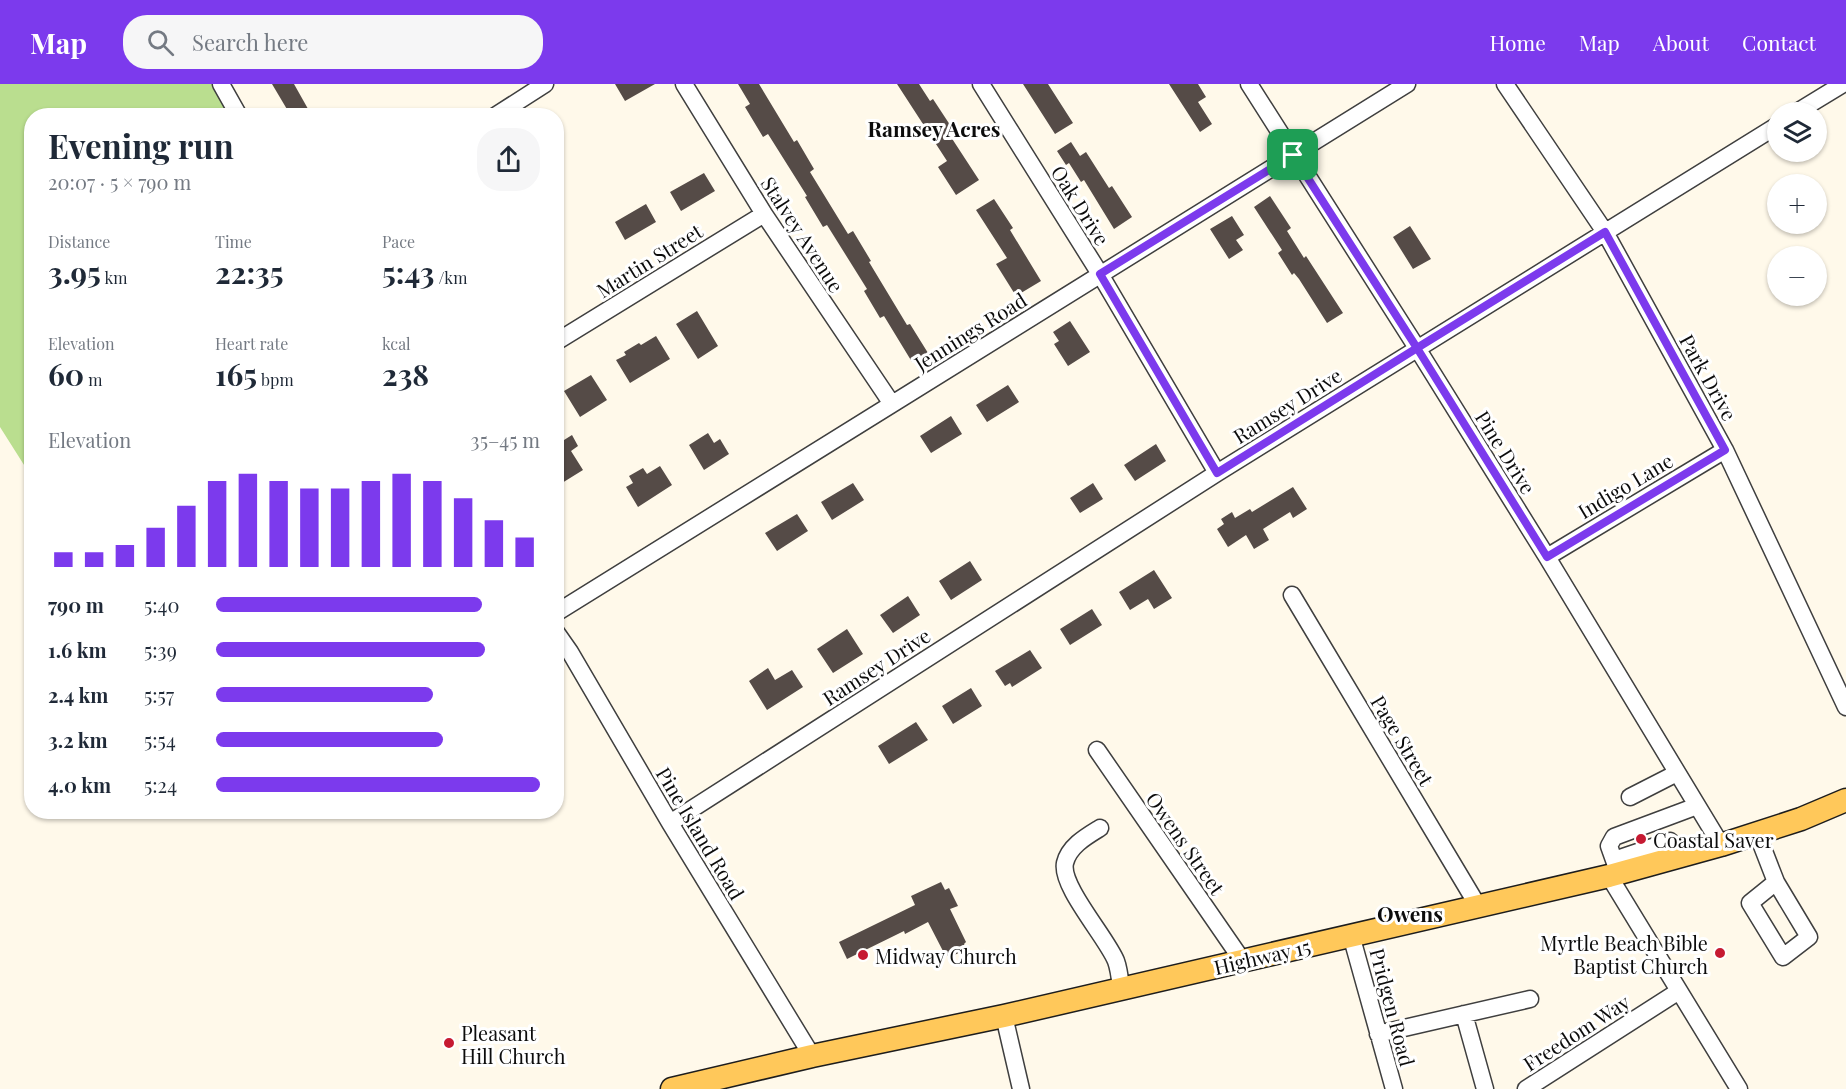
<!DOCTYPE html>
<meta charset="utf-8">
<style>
body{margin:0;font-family:"Playfair Display",serif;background:#f6f6f7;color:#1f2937;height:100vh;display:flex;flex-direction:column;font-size:22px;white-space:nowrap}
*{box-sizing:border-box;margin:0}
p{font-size:20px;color:#747a83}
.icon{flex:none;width:33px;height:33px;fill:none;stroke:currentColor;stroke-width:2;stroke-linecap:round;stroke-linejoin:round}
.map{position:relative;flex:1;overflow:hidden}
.sheet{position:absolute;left:24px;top:24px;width:540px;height:711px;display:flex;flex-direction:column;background:#fff;border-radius:24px;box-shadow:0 2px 4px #0004}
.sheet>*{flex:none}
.buttons{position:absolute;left:1767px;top:18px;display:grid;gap:12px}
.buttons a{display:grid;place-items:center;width:60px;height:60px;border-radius:50%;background:#fff;box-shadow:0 2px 4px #0004;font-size:30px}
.pin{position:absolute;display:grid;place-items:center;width:51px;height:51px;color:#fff;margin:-26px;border-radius:12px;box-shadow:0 3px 9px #0006}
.round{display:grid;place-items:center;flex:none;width:63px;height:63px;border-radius:24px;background:#f6f6f7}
.head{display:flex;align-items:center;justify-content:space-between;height:102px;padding:0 24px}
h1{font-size:33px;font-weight:700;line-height:45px}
.figures{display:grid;grid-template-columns:repeat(3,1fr);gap:9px;height:102px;padding:6px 24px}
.figures div{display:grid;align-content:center}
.figures b{font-size:30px;font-weight:700}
.figures small{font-size:16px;font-weight:400}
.figures p{font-size:16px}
.chart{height:168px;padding:12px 24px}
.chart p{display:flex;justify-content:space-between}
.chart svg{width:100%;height:108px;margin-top:6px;stroke:#7c3aed;stroke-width:6}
ul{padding:0 24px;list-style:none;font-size:20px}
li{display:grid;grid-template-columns:96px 72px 1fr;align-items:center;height:45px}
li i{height:15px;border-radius:8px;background:#7c3aed}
header{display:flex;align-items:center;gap:36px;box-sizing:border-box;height:84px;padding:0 30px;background:#7c3aed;color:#fff}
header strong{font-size:28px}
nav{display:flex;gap:33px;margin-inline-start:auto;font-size:21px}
.search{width:420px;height:54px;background:#f6f6f7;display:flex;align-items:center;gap:15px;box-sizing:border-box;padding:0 21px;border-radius:24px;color:#747a83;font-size:22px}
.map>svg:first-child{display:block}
.forest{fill:#bade8f}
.building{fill:#554b47}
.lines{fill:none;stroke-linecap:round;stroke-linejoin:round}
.minor-casing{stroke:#3f3f3f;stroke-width:19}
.major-casing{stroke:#1d1d1d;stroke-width:25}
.minor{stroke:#fff;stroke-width:16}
.major{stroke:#ffc85a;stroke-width:22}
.route-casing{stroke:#fff;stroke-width:12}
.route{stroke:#7c3aed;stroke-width:8}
.poi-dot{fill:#c61a32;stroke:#fff;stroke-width:2}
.labels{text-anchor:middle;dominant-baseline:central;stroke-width:6;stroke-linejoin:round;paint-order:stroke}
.street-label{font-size:20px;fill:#0c0c0c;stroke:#fff}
.poi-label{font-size:20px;fill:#0c0c0c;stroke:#fff;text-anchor:start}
.neighbourhood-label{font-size:21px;font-weight:bold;fill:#0c0c0c;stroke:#fff}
</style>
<header>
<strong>Map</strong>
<div class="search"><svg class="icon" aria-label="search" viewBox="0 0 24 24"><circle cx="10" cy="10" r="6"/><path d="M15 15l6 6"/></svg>Search here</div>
<nav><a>Home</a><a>Map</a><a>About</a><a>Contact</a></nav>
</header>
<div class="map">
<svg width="1846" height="1005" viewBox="0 0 1846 1005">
<rect width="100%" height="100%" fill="#fff9ea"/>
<path class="forest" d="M0,0H221L239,31L32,32L31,392L0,343Z"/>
<path class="building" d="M272,0H294L312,32H291Z
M615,0H655L625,17Z
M738,0H759L794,58L797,56L814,85L810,88L848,150L853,147L871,177L869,178L907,241L910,240L928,269L912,278L884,232L880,234L864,207L867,205L827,141L823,143L805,113L807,112L768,50L763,53L745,23L750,20Z
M897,0H919L930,17L933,15L954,47L949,50L979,96L956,111L938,83L947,77Z
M1023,0H1048L1073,39L1055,50Z
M1169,0H1198L1206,13L1198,18L1212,40L1200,48Z
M1071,58L1080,72L1086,68L1109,104L1112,102L1132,133L1114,145L1084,96L1081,98L1069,79L1066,81L1057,67Z
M704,89L715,107L681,127L670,108Z
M1270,112L1291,144L1287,147L1304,174L1306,172L1343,229L1327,239L1299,195L1294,189L1292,191L1278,169L1282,166L1254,123Z
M994,115L1013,144L1010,146L1041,197L1016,212L996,180L1007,174L976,126Z
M646,120L656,138L625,156L615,138Z
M1232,132L1244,151L1236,156L1243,166L1229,175L1210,145Z
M1410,142L1431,175L1413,185L1393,153Z
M697,227L718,262L698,275L676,240Z
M1070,237L1090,268L1068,282L1054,260L1059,257L1053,248Z
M656,252L670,275L630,299L616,276L626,271L624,268L639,259L641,261Z
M591,291L607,316L580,333L564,307Z
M1008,301L1019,318L987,338L976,321Z
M951,332L962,350L931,369L920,352Z
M708,349L714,359L720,355L729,370L704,386L689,361Z
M572,351L578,362L571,367L583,386L562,399L556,391V361Z
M1156,360L1166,377L1135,397L1124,381Z
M660,382L672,401L638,423L626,403L633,399L629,392L643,384L647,390Z
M853,399L864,416L832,436L821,418Z
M1093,399L1103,415L1080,429L1070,414Z
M1293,403L1307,425L1293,434L1290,428L1263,445L1269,456L1254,465L1246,451L1228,463L1217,445L1224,440L1221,435L1232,428L1235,434L1250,425L1252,428Z
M797,430L808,447L777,467L765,449Z
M970,477L982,496L951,516L939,497Z
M1154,486L1172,514L1154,525L1148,515L1130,526L1119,508Z
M908,512L920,531L893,549L880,531Z
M1092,525L1102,541L1070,561L1060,545Z
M847,545L863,570L833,589L817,565Z
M1030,566L1042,584L1012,603L1010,599L1005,602L995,587Z
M768,584L775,596L792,586L803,603L767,626L749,597Z
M971,604L982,622L953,640L942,622Z
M916,638L928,656L889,680L878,662Z
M941,798L945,806L949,804L958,822L950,825L966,858L964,860L966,865L949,874L946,868L944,869L928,838L905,850L904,847L847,875L839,858L915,821L911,812Z"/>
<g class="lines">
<g class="minor-casing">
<path id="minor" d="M221,0L239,32
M684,0L764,130L892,320
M981,0L1100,190L1217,389
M1249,0L1417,264L1547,473L1721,761
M1505,0L1605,148L1725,366L1846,623
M1797,28L1843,0
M495,32L545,0
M556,258L764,130
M1547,473L1725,366
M1292,511L1478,822
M556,529L1407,0
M556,548L570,568L670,739L812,972
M1097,666L1242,876
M1630,713L1677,689
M670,739L1217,389L1778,41
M1100,744C1087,752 1069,762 1065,779C1060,802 1107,854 1116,877C1119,885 1120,895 1121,904
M1757,749L1776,798L1809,853L1783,873L1750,819L1776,798
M1614,776L1670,757
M1619,790L1609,762L1614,753L1697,722
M1609,792L1739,1005
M1351,851L1394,1005
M1464,930L1485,1005
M1004,932L1021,1005
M1378,950L1530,915
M1526,1005L1679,907"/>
</g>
<g class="major-casing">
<path id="major" d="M672,1005L812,972L1004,932L1609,792L1721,761L1801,735L1846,716"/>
</g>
<use href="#minor" class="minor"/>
<use href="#major" class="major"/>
</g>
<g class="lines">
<g class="route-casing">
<path id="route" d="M1293,71L1100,190L1217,389L1417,264L1547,473L1725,366L1605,148L1417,264L1293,71"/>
</g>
<use href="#route" class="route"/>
</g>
<g class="poi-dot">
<circle cx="1641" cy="755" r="6"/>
<circle cx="1720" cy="869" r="6"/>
<circle cx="863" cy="871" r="6"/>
<circle cx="449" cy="959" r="6"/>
</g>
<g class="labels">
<g class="street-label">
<text transform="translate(1081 121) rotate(58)">Oak Drive</text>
<text transform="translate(803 150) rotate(57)">Stalvey Avenue</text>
<text transform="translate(649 176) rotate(-32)">Martin Street</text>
<text transform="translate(970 247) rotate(-32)">Jennings Road</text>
<text transform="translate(1709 293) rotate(61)">Park Drive</text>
<text transform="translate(1287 321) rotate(-32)">Ramsey Drive</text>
<text transform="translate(1506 368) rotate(58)">Pine Drive</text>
<text transform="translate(1625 401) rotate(-31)">Indigo Lane</text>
<text transform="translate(876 582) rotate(-33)">Ramsey Drive</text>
<text transform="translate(1403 656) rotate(59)">Page Street</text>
<text transform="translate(701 749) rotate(59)">Pine Island Road</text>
<text transform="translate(1186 759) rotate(55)">Owens Street</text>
<text transform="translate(1262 872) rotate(-13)">Highway 15</text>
<text transform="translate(1393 923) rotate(75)">Pridgen Road</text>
<text transform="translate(1576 948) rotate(-33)">Freedom Way</text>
</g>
<g class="poi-label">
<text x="1653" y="755">Coastal Saver</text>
<text x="1708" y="858" text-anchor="end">Myrtle Beach Bible<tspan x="1708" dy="23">Baptist Church</tspan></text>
<text x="875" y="871">Midway Church</text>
<text x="461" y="948">Pleasant<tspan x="461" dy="23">Hill Church</tspan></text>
</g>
<g class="neighbourhood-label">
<text x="934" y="44">Ramsey Acres</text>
<text x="1410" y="829">Owens</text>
</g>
</g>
</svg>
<div class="buttons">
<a><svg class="icon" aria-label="layers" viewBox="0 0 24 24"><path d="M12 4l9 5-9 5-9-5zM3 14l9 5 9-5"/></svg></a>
<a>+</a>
<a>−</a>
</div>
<div class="pin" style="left:1293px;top:71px;background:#1e9e55"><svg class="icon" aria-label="arrive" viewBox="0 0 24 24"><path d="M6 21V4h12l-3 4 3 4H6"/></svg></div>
<section class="sheet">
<div class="head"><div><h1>Evening run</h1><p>20:07 · 5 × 790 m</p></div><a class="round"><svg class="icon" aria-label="share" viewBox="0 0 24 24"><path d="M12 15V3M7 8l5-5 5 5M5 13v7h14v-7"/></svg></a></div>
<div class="figures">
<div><p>Distance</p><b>3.95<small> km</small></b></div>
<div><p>Time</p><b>22:35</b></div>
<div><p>Pace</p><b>5:43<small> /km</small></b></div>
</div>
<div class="figures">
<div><p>Elevation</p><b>60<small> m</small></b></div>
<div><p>Heart rate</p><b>165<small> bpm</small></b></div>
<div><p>kcal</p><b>238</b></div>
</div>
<div class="chart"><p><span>Elevation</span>35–45 m</p>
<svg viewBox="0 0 160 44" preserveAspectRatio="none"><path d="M5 44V38M15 44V38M25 44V35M35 44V28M45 44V19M55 44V9M65 44V6M75 44V9M85 44V12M95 44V12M105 44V9M115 44V6M125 44V9M135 44V16M145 44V25M155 44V32"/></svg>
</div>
<ul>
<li><b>790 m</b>5:40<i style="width:82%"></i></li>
<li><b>1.6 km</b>5:39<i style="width:83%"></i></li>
<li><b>2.4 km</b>5:57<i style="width:67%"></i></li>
<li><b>3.2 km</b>5:54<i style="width:70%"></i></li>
<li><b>4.0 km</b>5:24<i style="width:100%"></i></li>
</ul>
</section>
</div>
